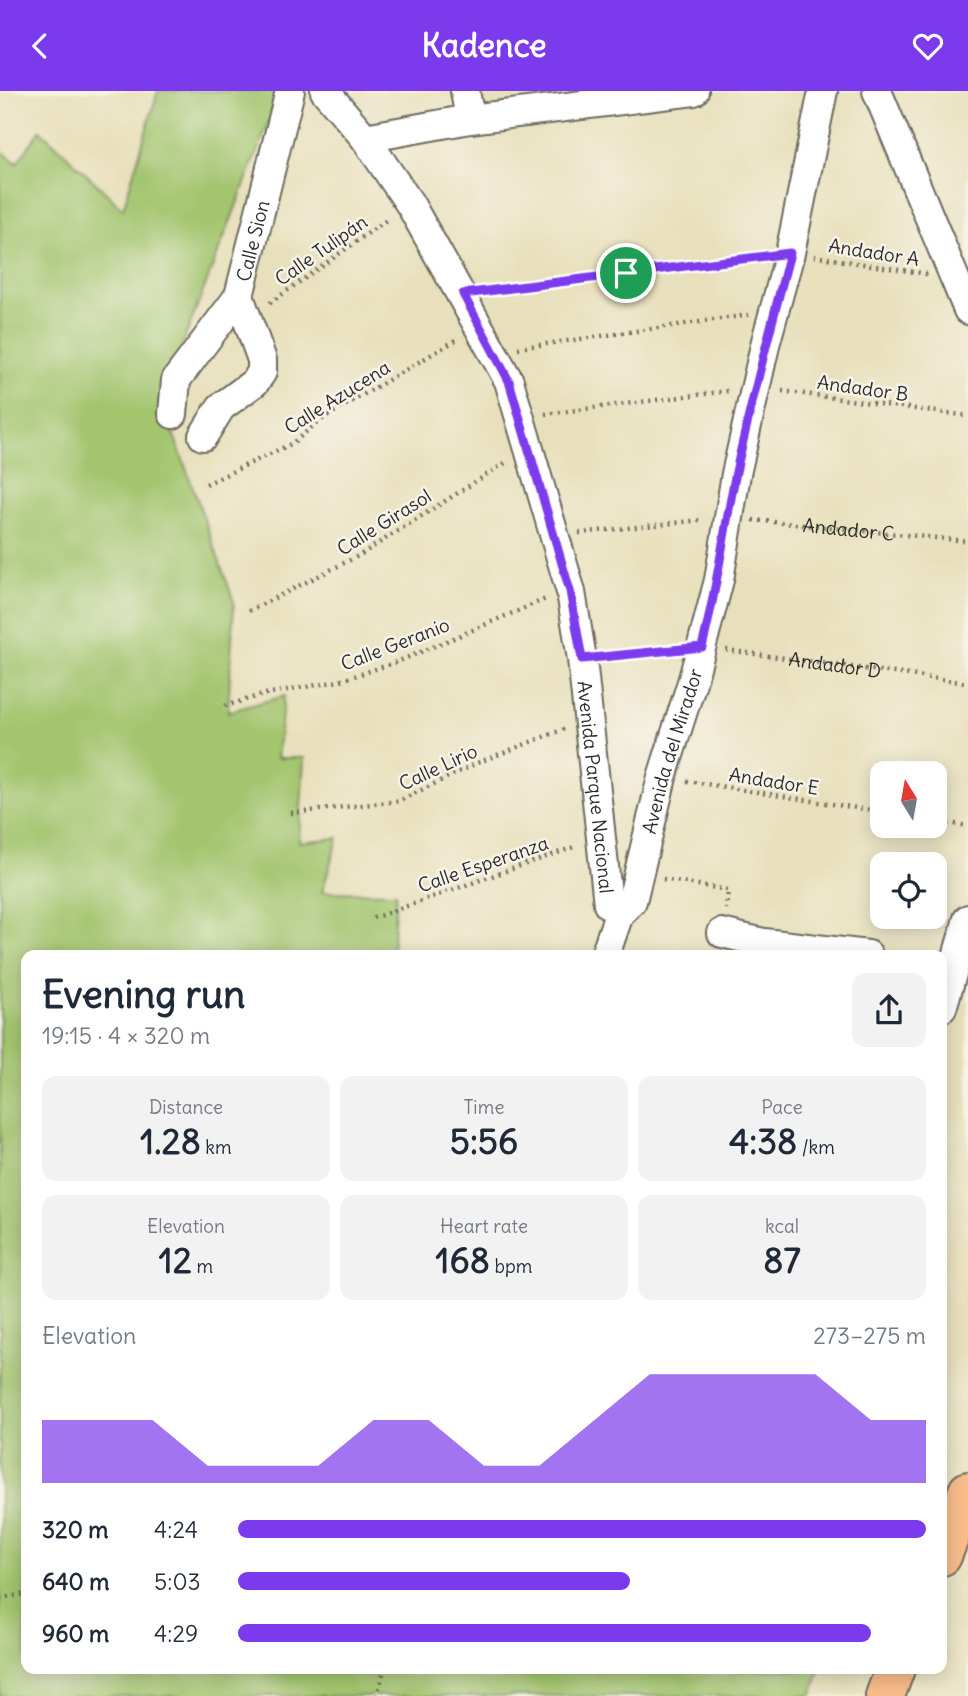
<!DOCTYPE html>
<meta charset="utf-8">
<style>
body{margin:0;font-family:Delius,sans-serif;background:#f2f2f3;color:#1f2937;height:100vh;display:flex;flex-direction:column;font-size:26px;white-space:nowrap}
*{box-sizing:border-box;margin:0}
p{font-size:23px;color:#747a83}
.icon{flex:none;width:38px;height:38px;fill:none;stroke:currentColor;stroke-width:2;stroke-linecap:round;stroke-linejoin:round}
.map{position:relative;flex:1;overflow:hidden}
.sheet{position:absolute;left:21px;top:859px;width:926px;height:724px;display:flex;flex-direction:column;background:#fff;border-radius:14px;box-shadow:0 4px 18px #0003}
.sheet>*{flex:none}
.needle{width:46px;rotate:349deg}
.buttons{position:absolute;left:870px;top:670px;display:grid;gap:14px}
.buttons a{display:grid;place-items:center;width:77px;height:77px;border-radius:14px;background:#fff;box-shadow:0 4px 18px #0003;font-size:35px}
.pin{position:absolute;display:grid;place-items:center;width:60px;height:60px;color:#fff;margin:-30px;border:4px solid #fff;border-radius:50%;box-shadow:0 2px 7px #0007}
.round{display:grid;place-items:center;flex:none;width:74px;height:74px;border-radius:14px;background:#f2f2f3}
.overview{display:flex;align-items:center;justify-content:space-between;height:119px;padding:0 21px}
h1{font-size:38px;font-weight:700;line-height:52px}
.figures{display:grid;grid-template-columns:repeat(3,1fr);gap:10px;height:119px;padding:7px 21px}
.figures div{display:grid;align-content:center;border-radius:14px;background:#f2f2f3;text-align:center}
.figures b{font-size:35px;font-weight:700}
.figures small{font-size:19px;font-weight:400}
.figures p{font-size:19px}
.chart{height:196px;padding:14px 21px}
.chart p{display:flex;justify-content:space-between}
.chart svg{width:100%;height:126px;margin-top:7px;fill:#7c3aed;opacity:.7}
ul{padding:0 21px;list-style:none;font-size:23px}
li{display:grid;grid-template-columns:112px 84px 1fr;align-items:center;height:52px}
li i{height:18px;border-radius:9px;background:#7c3aed}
header{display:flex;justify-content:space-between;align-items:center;height:91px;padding:0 21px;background:#7c3aed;color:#fff;font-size:32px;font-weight:700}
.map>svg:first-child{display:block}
.green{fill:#a3c56e;stroke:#67784c;stroke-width:2}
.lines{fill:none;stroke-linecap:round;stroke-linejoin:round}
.street-casing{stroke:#6d6a5e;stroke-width:32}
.highway-casing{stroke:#6d6a5e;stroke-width:42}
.path{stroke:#6d6a5e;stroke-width:4.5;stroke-dasharray:2 5;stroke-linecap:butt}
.street{stroke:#fff;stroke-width:28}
.highway{stroke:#f9bc8a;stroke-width:38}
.route-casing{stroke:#fff;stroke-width:14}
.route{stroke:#7c3aed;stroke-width:9}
.labels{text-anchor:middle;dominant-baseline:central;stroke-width:5;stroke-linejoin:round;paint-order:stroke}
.street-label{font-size:19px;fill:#2b2b2b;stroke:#f7f3e8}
</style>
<header><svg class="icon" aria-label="back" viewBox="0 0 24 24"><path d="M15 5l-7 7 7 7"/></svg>Kadence<svg class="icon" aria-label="heart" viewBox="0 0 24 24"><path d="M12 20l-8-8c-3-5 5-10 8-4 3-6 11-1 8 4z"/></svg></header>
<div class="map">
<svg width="968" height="1605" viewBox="0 0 968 1605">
<rect width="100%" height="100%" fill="#f7f3e8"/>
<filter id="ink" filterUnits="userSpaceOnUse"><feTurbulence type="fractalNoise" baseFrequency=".0143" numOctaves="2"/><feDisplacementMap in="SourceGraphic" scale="14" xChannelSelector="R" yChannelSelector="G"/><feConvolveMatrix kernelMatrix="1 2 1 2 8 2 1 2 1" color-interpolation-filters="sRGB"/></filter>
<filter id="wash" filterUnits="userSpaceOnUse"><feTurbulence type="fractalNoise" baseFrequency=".00686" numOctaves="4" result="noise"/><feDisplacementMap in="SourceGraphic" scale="28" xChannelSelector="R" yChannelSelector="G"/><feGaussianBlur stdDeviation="1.57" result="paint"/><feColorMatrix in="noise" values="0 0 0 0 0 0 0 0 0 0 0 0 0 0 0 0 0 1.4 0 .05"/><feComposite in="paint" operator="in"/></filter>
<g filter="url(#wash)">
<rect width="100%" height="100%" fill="#e8e0bc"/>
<path class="green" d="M158,0H281L161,308L234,511L228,621L284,605L277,667H304L299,751L338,747L322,801L396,802L392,864H26V1578L821,1579L811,1605H0V59L17,72L40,39L123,118Z"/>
</g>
<g filter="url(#ink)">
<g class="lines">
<g class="street-casing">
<g id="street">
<path id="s3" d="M325,0L365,47L410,113L509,290L571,501L582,568L608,813L619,823"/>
<path d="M465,0L470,28"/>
<path d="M877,0L968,219"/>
<path d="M365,47L470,28L694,0"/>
<path id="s4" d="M173,323L176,289L239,205L290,0"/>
<path d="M203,345L221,316L255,291L262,281V269L239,205"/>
<path d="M722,842L764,852L868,864"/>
<path id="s5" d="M605,864L619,823L632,810L662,686L693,588L719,489L736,383L766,250L790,162L823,0"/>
<path d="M942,917L968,828"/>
</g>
</g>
<g class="highway-casing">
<path id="highway" d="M942,1465L968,1400
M885,1605L895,1578"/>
</g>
<g class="path">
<path d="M814,165L927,183"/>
<path d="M488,200L764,165"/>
<path d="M270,212L388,128"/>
<path d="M518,257L748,224"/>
<path d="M782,300L968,325"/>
<path d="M545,323L728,300"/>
<path d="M206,393L291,353L324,327L456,249"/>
<path id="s1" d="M753,429L968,450"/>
<path d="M579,442L702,429"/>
<path d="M249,520L360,464L505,372"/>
<path id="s2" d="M726,559L968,592"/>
<path d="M608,565L676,558"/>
<path d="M225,615L265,603L339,590L397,571L548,507"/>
<path d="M687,690L882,721"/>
<path d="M291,722L399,710L477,672L564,638"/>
<path d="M934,730L968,735"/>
<path d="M663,788L728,799L726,818"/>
<path d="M373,827L577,755"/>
<path d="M0,1507L26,1503"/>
<path d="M377,1605L384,1578"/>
</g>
<use href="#street" class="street"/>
<use href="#highway" class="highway"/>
</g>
</g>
<g class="lines" filter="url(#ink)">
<g class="route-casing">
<path id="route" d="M790,162C771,235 752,307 736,381C724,440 717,498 702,556L582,568L570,500L509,290L463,203Z"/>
</g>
<use href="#route" class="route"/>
</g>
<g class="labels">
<g class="street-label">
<text stroke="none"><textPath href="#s4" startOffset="196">Calle Sion</textPath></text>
<text transform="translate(321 159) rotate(-35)">Calle Tulipán</text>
<text transform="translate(874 161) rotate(9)">Andador A</text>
<text transform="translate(863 297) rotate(8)">Andador B</text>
<text transform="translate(337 306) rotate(-32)">Calle Azucena</text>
<text transform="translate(384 431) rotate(-32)">Calle Girasol</text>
<text stroke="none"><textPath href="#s1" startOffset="96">Andador C</textPath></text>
<text transform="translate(395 553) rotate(-21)">Calle Geranio</text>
<text stroke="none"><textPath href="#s2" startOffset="110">Andador D</textPath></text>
<text stroke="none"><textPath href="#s5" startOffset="217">Avenida del Mirador</textPath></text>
<text transform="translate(438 676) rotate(-25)">Calle Lirio</text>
<text transform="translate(774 690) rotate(9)">Andador E</text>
<text stroke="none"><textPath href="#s3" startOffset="761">Avenida Parque Nacional</textPath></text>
<text transform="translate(483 773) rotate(-19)">Calle Esperanza</text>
</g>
</g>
</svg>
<div class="buttons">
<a><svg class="needle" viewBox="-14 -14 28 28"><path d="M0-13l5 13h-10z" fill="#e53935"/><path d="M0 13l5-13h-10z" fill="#747a83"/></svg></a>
<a><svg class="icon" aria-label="locate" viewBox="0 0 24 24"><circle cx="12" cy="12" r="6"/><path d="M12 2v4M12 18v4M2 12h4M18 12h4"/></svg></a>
</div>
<div class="pin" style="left:626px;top:182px;background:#1e9e55"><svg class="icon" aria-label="arrive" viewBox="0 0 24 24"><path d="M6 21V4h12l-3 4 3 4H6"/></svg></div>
<section class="sheet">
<div class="overview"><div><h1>Evening run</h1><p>19:15 · 4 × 320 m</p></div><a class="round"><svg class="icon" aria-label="share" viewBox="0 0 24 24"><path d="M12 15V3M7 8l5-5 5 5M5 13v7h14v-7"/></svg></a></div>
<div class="figures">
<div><p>Distance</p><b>1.28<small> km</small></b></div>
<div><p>Time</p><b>5:56</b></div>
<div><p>Pace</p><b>4:38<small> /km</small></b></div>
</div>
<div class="figures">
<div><p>Elevation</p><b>12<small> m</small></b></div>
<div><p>Heart rate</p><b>168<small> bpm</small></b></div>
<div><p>kcal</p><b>87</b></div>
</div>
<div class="chart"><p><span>Elevation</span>273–275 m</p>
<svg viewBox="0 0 160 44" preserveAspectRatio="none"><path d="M0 44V22L10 22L20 22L30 38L40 38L50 38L60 22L70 22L80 38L90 38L100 22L110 6L120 6L130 6L140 6L150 22L160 22V44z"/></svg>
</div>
<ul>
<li><b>320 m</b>4:24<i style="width:100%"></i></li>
<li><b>640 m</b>5:03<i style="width:57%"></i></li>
<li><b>960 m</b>4:29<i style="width:92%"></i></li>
</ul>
</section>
</div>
